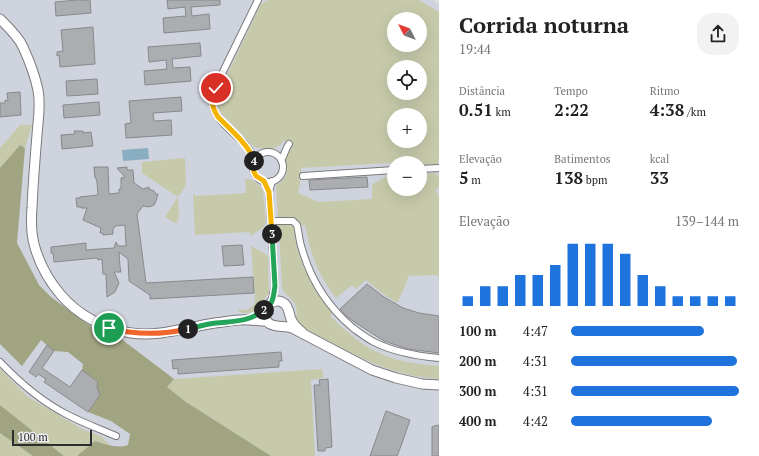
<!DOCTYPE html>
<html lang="pt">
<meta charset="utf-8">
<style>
body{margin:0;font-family:"PT Serif",serif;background:#f2f2f2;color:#222;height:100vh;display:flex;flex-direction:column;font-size:15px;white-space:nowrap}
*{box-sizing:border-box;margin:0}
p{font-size:13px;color:#767676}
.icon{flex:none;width:22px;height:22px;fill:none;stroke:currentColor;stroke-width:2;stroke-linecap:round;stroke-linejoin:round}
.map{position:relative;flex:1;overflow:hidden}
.drawer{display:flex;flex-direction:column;background:#fff;width:320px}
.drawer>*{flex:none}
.needle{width:26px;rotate:312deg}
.fabs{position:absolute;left:387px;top:12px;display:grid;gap:8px}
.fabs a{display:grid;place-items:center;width:40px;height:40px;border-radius:50%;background:#fff;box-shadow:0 4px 16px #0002;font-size:20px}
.scale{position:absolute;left:12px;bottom:10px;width:80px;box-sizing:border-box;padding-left:4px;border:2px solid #2c2d2e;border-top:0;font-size:11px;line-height:14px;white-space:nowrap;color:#2c2d2e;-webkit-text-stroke:3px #ebedef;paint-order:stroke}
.pin{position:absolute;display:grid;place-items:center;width:34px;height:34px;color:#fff;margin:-17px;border:2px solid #fff;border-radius:50%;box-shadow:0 1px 4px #0007}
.km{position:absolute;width:20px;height:20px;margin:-10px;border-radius:50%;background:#222;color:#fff;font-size:11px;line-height:20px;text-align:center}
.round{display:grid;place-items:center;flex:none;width:42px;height:42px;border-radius:16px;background:#f2f2f2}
.head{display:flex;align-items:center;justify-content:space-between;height:68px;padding:0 20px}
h1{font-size:22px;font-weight:600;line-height:30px}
.stats{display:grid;grid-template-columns:repeat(3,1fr);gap:6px;height:68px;padding:4px 20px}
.stats div{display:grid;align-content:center}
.stats b{font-size:17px;font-weight:600}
.stats small{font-size:11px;font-weight:400}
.stats p{font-size:11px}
.chart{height:112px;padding:8px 20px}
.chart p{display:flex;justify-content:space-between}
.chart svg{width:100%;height:72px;margin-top:4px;stroke:#1e73dd;stroke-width:6}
ul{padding:0 20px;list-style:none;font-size:13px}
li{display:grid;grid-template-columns:64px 48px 1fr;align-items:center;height:30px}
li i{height:10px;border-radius:5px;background:#1e73dd}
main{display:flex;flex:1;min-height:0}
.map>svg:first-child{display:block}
.built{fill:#cfd3dd;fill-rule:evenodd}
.green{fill:#c7caaa;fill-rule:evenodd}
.forest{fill:#a0a480}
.water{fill:#89aec2}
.building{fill:#acadb0;stroke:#88898c}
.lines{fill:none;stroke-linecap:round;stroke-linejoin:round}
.minor-casing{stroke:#7a7b7d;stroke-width:8}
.secondary-casing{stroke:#7a7b7d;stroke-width:11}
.minor{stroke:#fff;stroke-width:6}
.secondary{stroke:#fff;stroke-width:9}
.split-1-casing{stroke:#fff;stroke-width:8}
.split-2-casing{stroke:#fff;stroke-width:8}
.split-3-casing{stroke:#fff;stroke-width:8}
.split-4-casing{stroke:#fff;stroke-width:8}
.split-5-casing{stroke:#fff;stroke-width:8}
.split-1{stroke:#f0652b;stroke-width:5}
.split-2{stroke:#22a559;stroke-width:5}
.split-3{stroke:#22a559;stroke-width:5}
.split-4{stroke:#f5b400;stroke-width:5}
.split-5{stroke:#f5b400;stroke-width:5}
</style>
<main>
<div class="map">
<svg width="439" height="456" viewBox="0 0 439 456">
<rect width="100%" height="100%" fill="#dedfe2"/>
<path class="built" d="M0,0H432L439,4V456H0ZM394,19H420V45H394ZM394,67H420V93H394ZM394,115H420V141H394ZM394,163H420V189H394Z"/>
<path class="green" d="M268,0H419L439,12V159L437,164L434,166H420V163H409L408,162L301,168V179L298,193L319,202L372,199V184C381,182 385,175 394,175V189H420V174L436,173L439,176V188L435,190L439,196V278L437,275L411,276L409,274L407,282L397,303C386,296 376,289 366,280L356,289L352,285L336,298C317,273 311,256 305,225H300L299,221L293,217L278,218L276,186C283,181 288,175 287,166C286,162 285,157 288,153C289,151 291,149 292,148L284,140C282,143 280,145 277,147C272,150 260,149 254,147L222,114C217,107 216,102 218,94L261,4ZM394,19H420V45H394ZM394,67H420V93H394ZM394,115H420V141H394Z
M20,125H32L25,148L20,145L0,168V148Z
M185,158L186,185L178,197L179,218L176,224L165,217L178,197L142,173V162Z
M245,179C252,179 259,184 263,190L266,222L264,227L250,236V232L195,235L193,194H195V196L246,193Z
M290,224L292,225L294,227L295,239L298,251L303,266L325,304L333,312L330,316C345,330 360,344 379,353C397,362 419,364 439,366V379C395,376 363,360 325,339C315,334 301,328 296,317L297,312L295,304L291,299L284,292L282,287L279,231H277L278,225Z
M251,246L265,254L268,256L269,293L255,311C249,314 244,314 238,311V310C246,310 253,310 255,301Z
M0,369L28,397L84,430L101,436L110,445L95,441L77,456H64L0,405Z
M322,369L323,378L311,380L315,456H271L186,402L167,387L174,379Z
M0,433L33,456H0Z"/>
<path class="forest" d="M20,145L25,148L17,243L39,285L51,297L100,333L116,335L174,379L167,387L186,402L271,456H77L95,441C105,444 117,449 128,445L130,434L111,421L88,412L100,395L97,387L98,382L82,370L83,364L68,352L54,351L41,340L22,366L0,344V168Z
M0,405L64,456H33L0,433Z"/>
<path class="water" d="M148,148L149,159L123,161L122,150Z"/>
<path class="building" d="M77,0H90L91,13L56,16L55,2Z
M167,0H220V5L191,7L192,16L209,14L210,29L164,33L163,18L186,16L185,7L168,9Z
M93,27L95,64L60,67L59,55L57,56V52L63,51L61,30Z
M200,43L201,56L172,59L173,68L190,67L191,81L145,85L144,71L167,69L166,60L149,62L148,47Z
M97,79L98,94L67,96L66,81Z
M20,92L21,115L0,117V103H5V100L8,101L7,93Z
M181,97L182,111L153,113L154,121L171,120L172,135L126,138L125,124L131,123L129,101Z
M99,102L100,115L64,118L63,105Z
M74,131H83V133L91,132L93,146L62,149L61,135L75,134Z
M94,167H108L109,194L119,193V189H121V178L125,177L117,168L127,167V170H133L134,183L143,189L149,187V189L154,191L156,194H158L156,201L154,205L149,207L143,206L137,214L146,283L253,277L254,293L150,299V295L129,281L128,259L119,252L120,267L121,272H114L119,283L115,292L107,297L106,274H103L102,259L98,260L97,258L54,262L53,253H51V247L86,243V250L114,248L116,242L118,246H126L125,225L115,226L113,229V234L103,235V233H100L101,228L83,220L87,208H81V207H77L76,198H80V197L98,195L97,182L96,178H95Z
M367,177L368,187L310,190L309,180Z
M242,245L244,265L224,266L222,246Z
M367,284L384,297L403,308L419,313L439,316V353L408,349L384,341L359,325L346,316L340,309Z
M47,345L54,351L42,368L70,387L82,370L98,382L97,387L100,395L88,412L44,382L46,379L38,374L36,377L29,372Z
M281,352L282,361H279V367L178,374V368L173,369L172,360Z
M328,379L332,447L325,448V451H318L314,385H320L319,380Z
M386,411L410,420L401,446L397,456H370Z
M439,425V456H432V427L434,426Z"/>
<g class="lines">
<g class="minor-casing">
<path id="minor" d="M253 167a15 15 0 1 1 30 0a15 15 0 1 1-30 0Z
M255,160C252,154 249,149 245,144C235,134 215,119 213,106C211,100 213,94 215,88L258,0
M281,160C285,155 285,149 289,144
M420,169L439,168
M303,176L394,170
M271,221H293L297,225C299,233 299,241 302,249C311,281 328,307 353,328C360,333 366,338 374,342C394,352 416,356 439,358
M271,303L273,294L275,286L269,192L272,181
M0,362C20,383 42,402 68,415C83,423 100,429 116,436"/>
</g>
<g class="secondary-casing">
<path id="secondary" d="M0,19C8,27 18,36 23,47C29,60 35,76 38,90C41,105 38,120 37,135C35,159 33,184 32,208C31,220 31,232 34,244C39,263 48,280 61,295C78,315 104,329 131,333C160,337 187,327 215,323C226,322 237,319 248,320C254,320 260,321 266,321
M303,333C298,329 293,325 291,319C289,314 289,308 285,304C272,293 255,315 270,324C275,327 285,326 292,328L351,359L372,370L396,378L422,384L439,385"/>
</g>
<use href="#minor" class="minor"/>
<use href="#secondary" class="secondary"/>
</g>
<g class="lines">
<g class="split-1-casing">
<path id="split-1" d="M109,328C135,335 161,335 188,329"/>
</g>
<g class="split-2-casing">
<path id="split-2" d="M188,329C197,327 206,324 216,323C234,321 249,322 264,310"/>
</g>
<g class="split-3-casing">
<path id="split-3" d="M264,310C266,307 269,305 271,303C274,298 274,291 275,286L272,234"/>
</g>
<g class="split-4-casing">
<path id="split-4" d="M254,161L253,166L254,172L256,176L264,181L269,192L272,234"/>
</g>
<g class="split-5-casing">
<path id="split-5" d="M216,88C211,100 211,106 218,117C228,127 251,147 254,161"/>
</g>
<use href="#split-1" class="split-1"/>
<use href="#split-2" class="split-2"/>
<use href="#split-3" class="split-3"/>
<use href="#split-4" class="split-4"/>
<use href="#split-5" class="split-5"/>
</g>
</svg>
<div class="fabs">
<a><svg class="needle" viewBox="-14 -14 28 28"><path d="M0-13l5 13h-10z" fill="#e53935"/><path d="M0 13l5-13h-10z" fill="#767676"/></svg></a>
<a><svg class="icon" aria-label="locate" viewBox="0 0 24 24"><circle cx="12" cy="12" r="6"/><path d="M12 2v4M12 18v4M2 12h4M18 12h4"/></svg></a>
<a>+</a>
<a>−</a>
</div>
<div class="scale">100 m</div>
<div class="pin" style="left:109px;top:328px;background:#1e9e55"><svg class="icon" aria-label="arrive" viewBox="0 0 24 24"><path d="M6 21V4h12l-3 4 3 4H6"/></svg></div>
<div class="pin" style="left:216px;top:88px;background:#d93025"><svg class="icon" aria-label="check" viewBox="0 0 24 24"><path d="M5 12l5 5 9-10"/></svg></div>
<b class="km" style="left:188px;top:329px">1</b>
<b class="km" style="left:264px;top:310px">2</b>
<b class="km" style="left:272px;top:234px">3</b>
<b class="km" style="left:254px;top:161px">4</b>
</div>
<section class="drawer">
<div class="head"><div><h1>Corrida noturna</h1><p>19:44</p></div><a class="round"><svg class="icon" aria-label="share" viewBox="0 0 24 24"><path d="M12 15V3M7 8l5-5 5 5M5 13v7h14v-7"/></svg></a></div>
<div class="stats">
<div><p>Distância</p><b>0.51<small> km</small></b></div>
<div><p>Tempo</p><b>2:22</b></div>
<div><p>Ritmo</p><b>4:38<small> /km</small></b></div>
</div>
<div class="stats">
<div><p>Elevação</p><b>5<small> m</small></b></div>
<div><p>Batimentos</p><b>138<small> bpm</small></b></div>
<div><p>kcal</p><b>33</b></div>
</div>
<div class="chart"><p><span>Elevação</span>139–144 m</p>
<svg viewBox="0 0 160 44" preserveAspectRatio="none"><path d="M5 44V38M15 44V32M25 44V32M35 44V25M45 44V25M55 44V19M65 44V6M75 44V6M85 44V6M95 44V12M105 44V25M115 44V32M125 44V38M135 44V38M145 44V38M155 44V38"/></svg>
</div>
<ul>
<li><b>100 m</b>4:47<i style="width:79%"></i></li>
<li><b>200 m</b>4:31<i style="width:99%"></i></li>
<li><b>300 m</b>4:31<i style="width:100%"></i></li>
<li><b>400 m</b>4:42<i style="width:84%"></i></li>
</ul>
</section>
</main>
